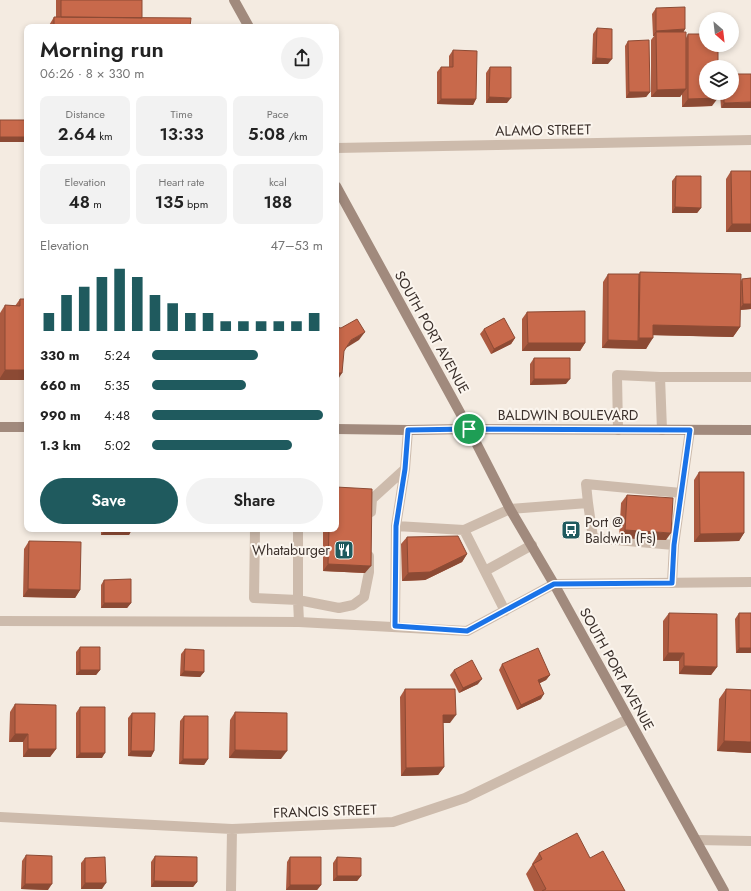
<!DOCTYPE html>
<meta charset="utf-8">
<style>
body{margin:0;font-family:Jost,sans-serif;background:#f2f2f2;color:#222;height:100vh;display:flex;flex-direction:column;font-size:15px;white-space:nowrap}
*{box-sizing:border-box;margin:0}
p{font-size:13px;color:#767676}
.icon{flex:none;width:22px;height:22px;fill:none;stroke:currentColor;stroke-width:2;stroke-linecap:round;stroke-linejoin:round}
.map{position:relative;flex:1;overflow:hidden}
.panel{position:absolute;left:24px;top:24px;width:315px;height:508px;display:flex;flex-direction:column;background:#fff;border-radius:8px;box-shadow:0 2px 6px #0003}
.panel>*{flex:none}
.needle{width:26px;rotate:152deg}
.fabs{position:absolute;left:699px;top:12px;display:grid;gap:8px}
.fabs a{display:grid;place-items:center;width:40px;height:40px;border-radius:50%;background:#fff;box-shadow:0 2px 6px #0003;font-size:20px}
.pin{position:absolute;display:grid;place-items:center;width:34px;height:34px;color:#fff;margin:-17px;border:2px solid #fff;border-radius:50%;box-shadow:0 1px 4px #0007}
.round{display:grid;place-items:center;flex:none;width:42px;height:42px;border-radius:21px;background:#f2f2f2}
.headline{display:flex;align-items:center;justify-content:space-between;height:68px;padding:0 16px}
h1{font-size:22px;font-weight:600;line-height:30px}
.figures{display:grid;grid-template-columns:repeat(3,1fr);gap:6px;height:68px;padding:4px 16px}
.figures div{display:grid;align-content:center;border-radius:8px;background:#f2f2f2;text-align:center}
.figures b{font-size:17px;font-weight:600}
.figures small{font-size:11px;font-weight:400}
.figures p{font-size:11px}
.chart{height:112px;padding:8px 16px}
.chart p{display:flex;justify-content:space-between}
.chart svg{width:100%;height:72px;margin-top:4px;stroke:#1f5a5e;stroke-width:6}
.button{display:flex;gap:8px;margin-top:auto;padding:8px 16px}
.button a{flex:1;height:46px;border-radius:24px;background:#1f5a5e;color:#fff;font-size:16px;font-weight:600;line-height:46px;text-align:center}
.button a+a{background:#f2f2f2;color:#222}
ul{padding:0 16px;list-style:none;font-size:13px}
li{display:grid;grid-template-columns:64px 48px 1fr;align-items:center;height:30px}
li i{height:10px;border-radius:5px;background:#1f5a5e}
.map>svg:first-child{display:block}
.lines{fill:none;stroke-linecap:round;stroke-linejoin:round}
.lane{stroke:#cdbbac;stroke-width:10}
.street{stroke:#cdbbac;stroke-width:10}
.secondary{stroke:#a18a7d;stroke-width:10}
.wall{fill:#ac5a40}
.shaded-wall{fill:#8c4a34}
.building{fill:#c8694b;stroke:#8c4a34}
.route-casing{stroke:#fff;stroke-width:8}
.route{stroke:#1a73e8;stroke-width:5}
.labels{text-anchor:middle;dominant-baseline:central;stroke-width:4;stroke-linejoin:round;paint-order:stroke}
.street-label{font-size:14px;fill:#3b302b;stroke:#fbf5ee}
.poi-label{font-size:14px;fill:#3b302b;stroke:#fbf5ee;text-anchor:start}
</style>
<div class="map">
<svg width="751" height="891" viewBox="0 0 751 891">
<rect width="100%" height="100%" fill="#f4ebe1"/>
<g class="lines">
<path class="lane" d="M618,430L617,375L660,377
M662,430L660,377H751
M405,469L396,526L464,530
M371,512L372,499L405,469L408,430
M255,529L254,598L298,600V529
M674,545L593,538L588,503L586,484L681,493
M485,571L532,545
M672,583L674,545L690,430
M505,611L464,530L510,509L588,503
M0,621L299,622L467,631L554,584
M299,622L298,600L339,608L353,605L364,597L369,572V556
M395,626L396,526
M696,840L751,841"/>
<path class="street" d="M336,148L751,140
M554,584L751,582
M0,817L232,829L393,822L465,798L628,719
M231,891L232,829"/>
<path class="secondary" d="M234,0L249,27
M336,186L469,429L510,509L554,584L724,891
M0,427H27
M336,429L408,430L469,429L751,430"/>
</g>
<path class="wall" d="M56,0H142V18L190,27H48L54,17H56Z
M656,8L685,29L683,32L686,38L688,34L712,106L682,107V94L680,97H651V40L654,36H653L652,14Z
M597,28L608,64H592L593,34Z
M628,41L650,92L646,97L626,98L625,46Z
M453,50L476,99L473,105L437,104V72L441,67H449V56Z
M490,67L507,103H486V73Z
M751,74L721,108L720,93H732Z
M731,171L751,232H726V179Z
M676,176L701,208L697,213H672V181Z
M640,272L741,281L742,279L751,278V309L740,310V327L733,337L653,335L646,349L602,348L603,282L608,274H639Z
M20,299L27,380H0V313L5,305L15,306Z
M527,312L585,343L580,351H522V319Z
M484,329L515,338L511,344L491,354L480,334Z
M534,358L566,384L530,385V364Z
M699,472L744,533L739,541L694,542V480Z
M627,495L666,540L619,538L621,503Z
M101,529H132L129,535H101Z
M323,529H336L365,573L323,571Z
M407,537L467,554L462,562L425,580L402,581L401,544Z
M29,541L80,590L75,598L23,597L24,549Z
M104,580L131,603L127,608H101V585Z
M669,613L717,667L711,675L679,674V661H663V621Z
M739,613L751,653H736L735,619Z
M80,647L100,670L96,675H76V652Z
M185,649L204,672L200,677L180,676L181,654Z
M502,664L550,675L546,680L540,683L541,699L517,710L499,670Z
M454,670L478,684L459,693L450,675Z
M405,689L450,723H443L444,767L438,775L401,776L400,697Z
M726,689L751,753L717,751L719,699Z
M15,704L56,749L50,757H23V742H9L10,712Z
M80,707L102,758H76V713Z
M235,712L281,759L229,758L230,720Z
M132,713L154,751L151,757L128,756V718Z
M184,716L208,759L204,765L179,764L180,721Z
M539,853L590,858L625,891H534L526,874L532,865V864Z
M26,855L48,890L21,889L22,861Z
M155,856L197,882L193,887H151V862Z
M290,857L321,885L317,890H286L287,862Z
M337,857L361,876L357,881H333V863Z
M85,858L102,889H81V863Z"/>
<path class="shaded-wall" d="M685,29L682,35L656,32L654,36H653L656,31Z
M596,58L612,59L608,64H592Z
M686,89L680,97H651L657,90Z
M629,92H650L646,97L626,98Z
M489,97L511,98L507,103H486Z
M718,98L712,106L682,107L688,99Z
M441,99H476L473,105L437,104Z
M751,102V108H721L724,103Z
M0,137H27V142H0Z
M675,207L701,208L697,213H672Z
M732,224H751V232H726Z
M743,304H751V309L739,310Z
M653,325L740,327L733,337L646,335Z
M365,332L359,340L346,348L351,340Z
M515,338L511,344L491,354L494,349Z
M639,338H653L646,349L602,348L608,340L638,341Z
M528,343H585L580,351H522Z
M5,370H27V380H0V378Z
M336,373H342L337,381H336Z
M534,379H570L566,384L530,385Z
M132,529L129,535H101L105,530Z
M625,530L671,533L666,540L619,538Z
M744,533L739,541L694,542L700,534Z
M467,554L462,562L425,580L402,581L408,573Z
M328,564L371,566L365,573L323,571Z
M28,589L80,590L75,598L23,597Z
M104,603H131L127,608H101Z
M739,648H751V653H736Z
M668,653H684L679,661H663Z
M684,666L717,667L711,675L679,674Z
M80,670H100L96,675H76Z
M184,671L204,672L200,677L180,676Z
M550,675L546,680L534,686L538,680Z
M482,679L478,684L459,693L463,688Z
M544,694L541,699L517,710L521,705Z
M443,715H456L450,723H438Z
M15,734H28L23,742H9Z
M724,741L751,742V753L717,751Z
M28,749H56L50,757H23Z
M235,750L287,751L281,759L229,758Z
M131,751H154L151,757L128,756Z
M80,753H105L102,758H76Z
M183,759H208L204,765L179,764Z
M444,767L438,775L401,776L406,768Z
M337,876H361L357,881H333Z
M154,881L197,882L193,887H151Z
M85,883H106L102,889H81Z
M25,884H52L48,890L21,889Z
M290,885H321L317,890H286Z"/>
<path class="building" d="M61,0H142V18L61,17Z
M685,7V29L656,31V8Z
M54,17L191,18L190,27H54Z
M597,28L612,29V59L596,58Z
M656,32H686V89L657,90Z
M688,34H706V45H718V67H706V93H718V98L688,99Z
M649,40L650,92H629L628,41Z
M453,50L477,51L476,99H441V67H453Z
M490,67H511V98L489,97Z
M732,74H751V102L724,103V93H732Z
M0,120H27V137H0Z
M731,171H751V224H732Z
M676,176H701V208L675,207Z
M640,272L741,274L740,327L653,325V338H639Z
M608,274H639L638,341L608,340Z
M751,278V304H743L742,279Z
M20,299H27V370H5V305L20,306Z
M585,311V343H528L527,312Z
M504,318L515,338L494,349L484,329Z
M357,319L365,332L351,340L344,351L342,373H336V327L341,328Z
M534,358H570V379H534Z
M699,472H744V533L700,534Z
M336,487L372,489L371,566L328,564L329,529H336Z
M627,495L673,498L671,533L625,530Z
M105,529H132L105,530Z
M458,536L467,554L430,572L408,573L407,537Z
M29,541L81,542L80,590L28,589Z
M131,579V603H104V580Z
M669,613L717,614V667L684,666V653H668Z
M739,613H751V648H739Z
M80,647H100V670H80Z
M538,648L550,675L538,680L544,694L521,705L502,664Z
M185,649L204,650V672L184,671Z
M472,660L482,679L463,688L454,670Z
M405,689H455L456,715H443L444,767L406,768Z
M726,689L751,690V742L724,741Z
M15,704L56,705V749H28V734H15Z
M80,707H105V753H80Z
M235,712L287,713V751L235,750Z
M132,713H155L154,751H131Z
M184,716H208V759H183Z
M577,833L590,858L603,851L625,891H542L546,889L533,864L542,859L539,853Z
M26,855L52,856V884H25Z
M155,856L197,857V882L154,881Z
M105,857L106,883H85V858Z
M290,857H321V885H290Z
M337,857L361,858V876H337Z"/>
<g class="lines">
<g class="route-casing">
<path id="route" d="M469,429L690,430L674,545L672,583L554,584L467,631L395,626L396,526L405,469L408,430Z"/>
</g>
<use href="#route" class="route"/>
</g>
<defs>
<g id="bus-square" transform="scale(1)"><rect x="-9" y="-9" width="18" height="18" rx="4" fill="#1f5a5e" stroke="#fbf5ee"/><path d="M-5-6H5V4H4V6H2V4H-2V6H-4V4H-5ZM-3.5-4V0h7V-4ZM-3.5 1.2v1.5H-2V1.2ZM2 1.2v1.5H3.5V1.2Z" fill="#fff"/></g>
<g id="restaurant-square" transform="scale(1)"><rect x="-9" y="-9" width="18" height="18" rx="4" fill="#1f5a5e" stroke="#fbf5ee"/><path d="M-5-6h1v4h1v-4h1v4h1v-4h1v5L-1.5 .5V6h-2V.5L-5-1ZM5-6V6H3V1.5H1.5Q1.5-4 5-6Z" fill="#fff"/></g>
</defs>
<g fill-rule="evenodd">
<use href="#bus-square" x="571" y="530"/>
<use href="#restaurant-square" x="344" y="550"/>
</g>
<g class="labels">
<g class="street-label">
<text transform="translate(543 130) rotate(-1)">ALAMO STREET</text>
<text transform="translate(432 332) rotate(61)">SOUTH PORT AVENUE</text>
<text x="568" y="415">BALDWIN BOULEVARD</text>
<text transform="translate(617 669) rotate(61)">SOUTH PORT AVENUE</text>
<text transform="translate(325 811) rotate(-2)">FRANCIS STREET</text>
</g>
<g class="poi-label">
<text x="585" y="522">Port @<tspan x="585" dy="16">Baldwin (Fs)</tspan></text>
<text x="330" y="550" text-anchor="end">Whataburger</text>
</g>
</g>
</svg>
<div class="fabs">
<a><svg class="needle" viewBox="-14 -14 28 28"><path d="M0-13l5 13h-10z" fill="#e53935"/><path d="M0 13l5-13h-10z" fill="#767676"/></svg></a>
<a><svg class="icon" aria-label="layers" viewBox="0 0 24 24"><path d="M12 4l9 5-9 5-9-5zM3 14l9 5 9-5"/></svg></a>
</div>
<div class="pin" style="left:469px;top:429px;background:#1e9e55"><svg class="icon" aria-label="arrive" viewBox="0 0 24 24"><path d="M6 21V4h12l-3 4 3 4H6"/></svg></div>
<section class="panel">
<div class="headline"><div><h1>Morning run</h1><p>06:26 · 8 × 330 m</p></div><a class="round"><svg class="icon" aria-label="share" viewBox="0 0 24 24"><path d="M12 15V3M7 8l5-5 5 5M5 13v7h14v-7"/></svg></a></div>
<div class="figures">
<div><p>Distance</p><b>2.64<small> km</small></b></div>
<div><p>Time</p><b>13:33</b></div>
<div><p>Pace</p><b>5:08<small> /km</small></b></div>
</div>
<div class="figures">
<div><p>Elevation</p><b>48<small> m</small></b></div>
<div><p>Heart rate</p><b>135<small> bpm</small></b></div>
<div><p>kcal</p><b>188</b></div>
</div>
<div class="chart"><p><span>Elevation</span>47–53 m</p>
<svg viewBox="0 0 160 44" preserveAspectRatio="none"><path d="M5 44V33M15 44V22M25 44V17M35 44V11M45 44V6M55 44V11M65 44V22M75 44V27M85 44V33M95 44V33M105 44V38M115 44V38M125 44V38M135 44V38M145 44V38M155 44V33"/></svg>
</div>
<ul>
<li><b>330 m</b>5:24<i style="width:62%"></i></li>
<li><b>660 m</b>5:35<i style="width:55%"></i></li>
<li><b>990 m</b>4:48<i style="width:100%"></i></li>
<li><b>1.3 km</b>5:02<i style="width:82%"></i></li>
</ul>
<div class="button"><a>Save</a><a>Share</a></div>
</section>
</div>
